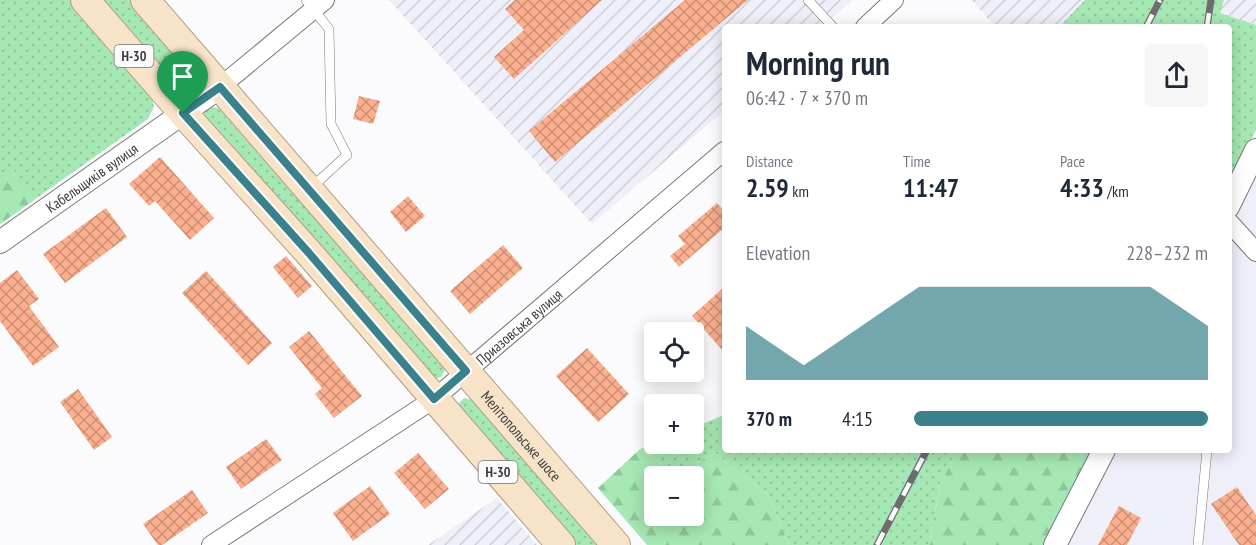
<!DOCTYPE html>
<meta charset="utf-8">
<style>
body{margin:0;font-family:"PT Sans Narrow",sans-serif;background:#f6f6f7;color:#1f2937;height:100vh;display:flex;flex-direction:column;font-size:22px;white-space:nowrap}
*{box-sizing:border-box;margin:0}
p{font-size:20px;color:#747a83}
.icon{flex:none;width:33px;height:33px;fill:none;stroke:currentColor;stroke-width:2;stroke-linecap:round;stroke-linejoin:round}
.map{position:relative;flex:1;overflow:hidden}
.sheet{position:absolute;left:722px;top:24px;width:510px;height:429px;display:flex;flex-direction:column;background:#fff;border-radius:6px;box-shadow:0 3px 15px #0003}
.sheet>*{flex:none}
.controls{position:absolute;left:644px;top:322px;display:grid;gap:12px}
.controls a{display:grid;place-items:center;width:60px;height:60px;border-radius:6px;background:#fff;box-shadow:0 3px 15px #0003;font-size:30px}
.pin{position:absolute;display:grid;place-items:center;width:51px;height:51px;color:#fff;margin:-62px -26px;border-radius:50% 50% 50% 0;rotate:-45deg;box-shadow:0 0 6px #0007}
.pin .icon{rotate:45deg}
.round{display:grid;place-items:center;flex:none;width:63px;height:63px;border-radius:6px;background:#f6f6f7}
.overview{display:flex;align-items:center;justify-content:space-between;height:102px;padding:0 24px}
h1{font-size:33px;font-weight:700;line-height:45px}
.metrics{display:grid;grid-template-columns:repeat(3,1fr);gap:9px;height:102px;padding:6px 24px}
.metrics div{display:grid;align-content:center}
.metrics b{font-size:26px;font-weight:700}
.metrics small{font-size:16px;font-weight:400}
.metrics p{font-size:16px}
.chart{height:168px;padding:12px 24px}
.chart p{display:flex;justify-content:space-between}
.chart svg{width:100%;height:108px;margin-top:6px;fill:#3a818b;opacity:.7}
ul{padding:0 24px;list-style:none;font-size:20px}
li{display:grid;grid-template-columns:96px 72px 1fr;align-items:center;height:45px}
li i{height:15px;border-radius:8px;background:#3a818b}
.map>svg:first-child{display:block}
.built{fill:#efeff9}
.industrial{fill:url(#industrial-furrows)}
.grass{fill:url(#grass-dots)}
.forest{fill:url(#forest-firs);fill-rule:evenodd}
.building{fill:url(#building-cross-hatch)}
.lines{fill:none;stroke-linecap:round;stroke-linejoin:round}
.service-casing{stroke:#79797e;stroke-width:10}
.minor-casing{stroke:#79797e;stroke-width:20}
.tertiary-casing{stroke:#79797e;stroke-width:24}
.primary-casing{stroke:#b29c80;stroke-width:30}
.service{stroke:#fff;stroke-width:9}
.minor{stroke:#fff;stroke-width:18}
.tertiary{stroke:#fff;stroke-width:22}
.primary{stroke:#f7e3c8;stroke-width:28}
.rail-casing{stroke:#6d6d6f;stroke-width:7}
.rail{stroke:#fbfbfe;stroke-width:4.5;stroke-dasharray:14;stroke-linecap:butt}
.route-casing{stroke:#fff;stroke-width:12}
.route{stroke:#3a818b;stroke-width:8}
.labels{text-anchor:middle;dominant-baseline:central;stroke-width:5;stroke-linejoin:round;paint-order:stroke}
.shield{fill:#fbfbfe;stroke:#757578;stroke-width:1.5}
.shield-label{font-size:14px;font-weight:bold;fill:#3c3c3e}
.street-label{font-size:15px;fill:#3c3c3e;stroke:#fbfbfe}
</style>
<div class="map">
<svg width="1256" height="545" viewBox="0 0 1256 545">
<defs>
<pattern id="industrial-furrows" width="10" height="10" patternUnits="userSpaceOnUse" patternTransform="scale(1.5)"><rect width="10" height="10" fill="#efeff9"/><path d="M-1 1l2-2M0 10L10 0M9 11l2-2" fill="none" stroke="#ceced6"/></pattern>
<pattern id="grass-dots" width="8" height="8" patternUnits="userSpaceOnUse" patternTransform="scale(1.5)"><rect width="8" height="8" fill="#a6e8b3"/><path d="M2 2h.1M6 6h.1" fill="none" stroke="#90c89b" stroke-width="1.8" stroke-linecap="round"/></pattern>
<pattern id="forest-firs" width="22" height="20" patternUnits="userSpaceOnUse" patternTransform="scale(1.5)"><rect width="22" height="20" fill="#a6e8b3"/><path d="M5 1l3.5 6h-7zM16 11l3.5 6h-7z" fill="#90c89b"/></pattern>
<pattern id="building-cross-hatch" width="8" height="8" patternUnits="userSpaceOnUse" patternTransform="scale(1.5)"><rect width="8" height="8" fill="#fbaf8e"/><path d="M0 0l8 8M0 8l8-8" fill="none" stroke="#cc9075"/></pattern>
</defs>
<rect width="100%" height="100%" fill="#fbfbfe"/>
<path class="built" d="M1256,171V545H1066L1114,450H1228L1229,225Z"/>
<path class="industrial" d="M389,0H853L822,27H724V111L592,224Z
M972,0H1085L1059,27H995Z
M1224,0H1256V25L1220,13Z
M497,498L537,545H428Z"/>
<path class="grass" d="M0,0H70L151,94L154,107L148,119L0,224Z
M97,0H132L194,76L189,83L180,89Z
M1085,0H1224L1220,13L1256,25V130L1229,188L1228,27H1059Z
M210,106L218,108L444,366L445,370L441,377L434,379L204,115V112Z
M464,398L472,400L599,545H576L460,411L459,403Z
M724,415V450H957L940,485L929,545H789L769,496L715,453L675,474L640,449L654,444H693V428Z"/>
<path class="forest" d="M14,170L33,201L0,224V180Z
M640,449L675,474L715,453L769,496L789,545H647L598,488ZM654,477H693V516H654Z
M957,450H1095L1046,545H929L940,485Z"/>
<path class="building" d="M515,0H602L514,79L494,57L524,30L505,9Z
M685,0H748L555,162L529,131Z
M359,96L380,101L373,124L353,119Z
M160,157L214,218L190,240L155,201L149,206L129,184Z
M408,196L425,216L406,232L390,212Z
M717,203L724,211V228L679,267L670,256L685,244L678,236Z
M106,208L127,237L65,283L43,254Z
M503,245L523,268L470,314L450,291Z
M286,256L312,286L298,298L273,267Z
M17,270L39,299L29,306L59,347L33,366L0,321V283Z
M206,271L272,343L248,365L182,293Z
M724,287V352L692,316Z
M309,331L362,396L334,418L315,394L322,388L289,347Z
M587,348L629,394L598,422L556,376Z
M78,389L112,437L94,450L60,402Z
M266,439L282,460L241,489L226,467Z
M418,453L449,489L425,509L394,473Z
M370,486L390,514L353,541L333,513Z
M1237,487L1256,515V545H1239L1211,504Z
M192,490L208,513L162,545H158L143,524Z
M1119,506L1141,518L1127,545H1098Z"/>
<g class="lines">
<g class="service-casing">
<path id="service" d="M306,0L329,29L331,124L347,155L311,188
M808,0L833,27
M1198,545L1207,450"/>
</g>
<g class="minor-casing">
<g id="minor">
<path d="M865,27L894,0"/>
<path d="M220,87L325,0"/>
<path d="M1228,221L1256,252"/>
<path id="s1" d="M211,545L434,399L724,151"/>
</g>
</g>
<g class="tertiary-casing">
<g id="tertiary">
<path d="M1228,207L1256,150"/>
<path id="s2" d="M0,242L220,87"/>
<path d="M1055,545L1104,450"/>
</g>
</g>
<g class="primary-casing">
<g id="primary">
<path d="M85,0L183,113L308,252L561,545"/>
<path id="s3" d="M145,0L616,545"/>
</g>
</g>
<use href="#service" class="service"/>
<use href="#minor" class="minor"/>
<use href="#tertiary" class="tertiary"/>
<use href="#primary" class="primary"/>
<g class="rail-casing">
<path id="rail" d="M1146,27L1160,0
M1207,27L1211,0
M877,545L927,450"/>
</g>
<use href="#rail" class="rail"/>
</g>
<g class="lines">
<g class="route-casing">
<path id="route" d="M220,87L466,371L434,399L308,252L183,113Z"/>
</g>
<use href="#route" class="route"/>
</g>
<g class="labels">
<g class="shield">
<rect x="114.5" y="45" width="39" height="22" rx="4.5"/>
<rect x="478.5" y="461" width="39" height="22" rx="4.5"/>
</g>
<g class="shield-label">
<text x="134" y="56">Н-30</text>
<text x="498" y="472">Н-30</text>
</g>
<g class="street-label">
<text stroke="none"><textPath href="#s2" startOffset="112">Кабельщиків вулиця</textPath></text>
<text stroke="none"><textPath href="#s1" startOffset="378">Приазовська вулиця</textPath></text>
<text stroke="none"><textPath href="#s3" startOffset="576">Мелітопольське шосе</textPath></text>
</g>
</g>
</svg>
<div class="controls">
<a><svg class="icon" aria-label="locate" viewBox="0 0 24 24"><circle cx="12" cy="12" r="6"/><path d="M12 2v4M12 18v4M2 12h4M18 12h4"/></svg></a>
<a>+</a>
<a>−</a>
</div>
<div class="pin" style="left:183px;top:113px;background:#1e9e55"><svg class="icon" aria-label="arrive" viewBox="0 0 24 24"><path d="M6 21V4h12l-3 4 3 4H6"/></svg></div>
<section class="sheet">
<div class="overview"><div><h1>Morning run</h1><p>06:42 · 7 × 370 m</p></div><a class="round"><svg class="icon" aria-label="share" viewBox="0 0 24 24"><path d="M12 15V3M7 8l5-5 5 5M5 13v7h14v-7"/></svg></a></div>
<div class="metrics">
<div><p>Distance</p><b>2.59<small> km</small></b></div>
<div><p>Time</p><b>11:47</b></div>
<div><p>Pace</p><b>4:33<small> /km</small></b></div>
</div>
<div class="chart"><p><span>Elevation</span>228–232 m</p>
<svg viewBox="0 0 160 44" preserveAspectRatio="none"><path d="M0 44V22L10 30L20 38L30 30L40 22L50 14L60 6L70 6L80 6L90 6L100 6L110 6L120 6L130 6L140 6L150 14L160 22V44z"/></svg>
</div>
<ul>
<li><b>370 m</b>4:15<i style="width:100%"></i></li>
</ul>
</section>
</div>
